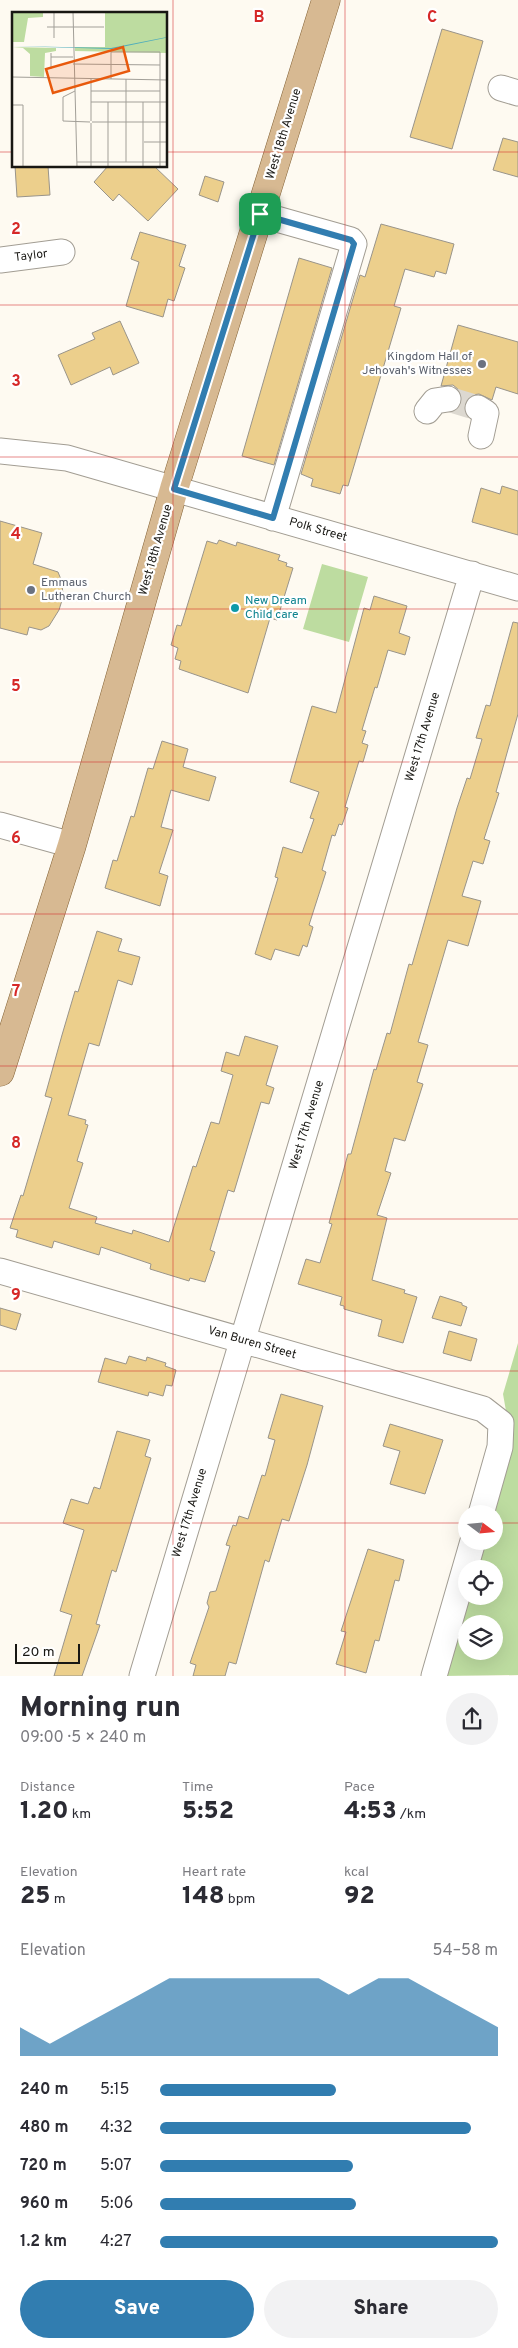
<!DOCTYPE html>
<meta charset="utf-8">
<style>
body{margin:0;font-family:Overpass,sans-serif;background:#f2f2f3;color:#2b2b33;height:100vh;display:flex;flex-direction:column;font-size:19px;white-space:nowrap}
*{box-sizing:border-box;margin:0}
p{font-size:16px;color:#7c7c81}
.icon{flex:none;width:28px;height:28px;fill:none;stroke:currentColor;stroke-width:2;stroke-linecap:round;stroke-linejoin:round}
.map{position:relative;height:1676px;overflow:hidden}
.side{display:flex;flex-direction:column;background:#fff;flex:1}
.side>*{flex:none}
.needle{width:32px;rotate:106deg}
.fabs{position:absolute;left:458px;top:1505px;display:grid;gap:10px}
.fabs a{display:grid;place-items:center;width:45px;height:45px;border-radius:50%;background:#fff;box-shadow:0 5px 20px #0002;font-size:25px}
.scale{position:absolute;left:15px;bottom:12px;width:65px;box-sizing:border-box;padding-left:5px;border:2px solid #181713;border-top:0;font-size:14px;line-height:18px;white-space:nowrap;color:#181713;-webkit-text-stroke:4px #fff;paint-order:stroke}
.pin{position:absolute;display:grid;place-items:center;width:42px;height:42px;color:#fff;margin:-21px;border-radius:10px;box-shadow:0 2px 8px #0006}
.round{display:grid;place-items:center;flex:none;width:52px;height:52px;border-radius:26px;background:#f2f2f3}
.overview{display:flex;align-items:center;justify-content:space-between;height:85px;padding:0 20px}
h1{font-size:28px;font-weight:800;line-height:38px}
.figures{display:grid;grid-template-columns:repeat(3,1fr);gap:8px;height:85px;padding:5px 20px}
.figures div{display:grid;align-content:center}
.figures b{font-size:25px;font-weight:800}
.figures small{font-size:14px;font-weight:400}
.figures p{font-size:14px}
.chart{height:140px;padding:10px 20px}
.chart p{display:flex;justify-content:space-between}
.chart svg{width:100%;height:90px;margin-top:5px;fill:#317db0;opacity:.7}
.primary-button{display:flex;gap:10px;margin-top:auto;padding:10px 20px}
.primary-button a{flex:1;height:58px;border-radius:30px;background:#317db0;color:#fff;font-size:20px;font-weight:800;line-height:58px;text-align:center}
.primary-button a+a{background:#f2f2f3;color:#2b2b33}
ul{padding:0 20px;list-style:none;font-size:16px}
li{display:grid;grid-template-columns:80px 60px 1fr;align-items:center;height:38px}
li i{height:12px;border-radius:6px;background:#317db0}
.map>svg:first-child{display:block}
.green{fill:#bddca0;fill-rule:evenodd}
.building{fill:#eccf8c;stroke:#99948a}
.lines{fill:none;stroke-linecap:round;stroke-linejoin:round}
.minor-tunnel{stroke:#dcd8d0;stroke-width:25;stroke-dasharray:25 12;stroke-linecap:butt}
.minor-casing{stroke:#a29d93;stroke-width:27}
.major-casing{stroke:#836236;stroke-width:29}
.minor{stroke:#fff;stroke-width:25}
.major{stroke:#d7b992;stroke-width:28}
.route-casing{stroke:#fff;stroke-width:10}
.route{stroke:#317db0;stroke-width:6}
.grid{fill:none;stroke:#d62828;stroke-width:1;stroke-opacity:0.55}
.worship-dot{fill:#6b7280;stroke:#fff;stroke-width:2}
.culture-dot{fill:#0f9aa8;stroke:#fff;stroke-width:2}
.labels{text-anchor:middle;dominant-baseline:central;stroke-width:4.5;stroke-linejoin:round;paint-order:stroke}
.street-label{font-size:12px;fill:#181713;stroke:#fff}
.worship-label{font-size:12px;fill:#5b616d;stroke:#fff;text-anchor:end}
.culture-label{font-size:12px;fill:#0d838f;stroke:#fff;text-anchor:start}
.inset-road{fill:none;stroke:#a29f98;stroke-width:1}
.view{fill:#e8590c;fill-opacity:0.15;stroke:#e8590c;stroke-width:2.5}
.inset-edge{fill:none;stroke:#181713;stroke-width:2.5}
.grid-label{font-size:16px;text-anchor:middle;font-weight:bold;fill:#d62828;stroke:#fff;stroke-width:4.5;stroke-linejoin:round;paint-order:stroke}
</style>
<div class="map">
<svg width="518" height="1676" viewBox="0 0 518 1676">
<rect width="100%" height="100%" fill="#fefaf1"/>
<path class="green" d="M322,564L368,577L349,642L303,629Z
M518,1343V1675L442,1676L466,1596H494V1569H473L481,1541H494V1514L511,1439L503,1394ZM466,1624H494V1651H466Z"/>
<path class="building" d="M442,29L483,41L452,149L410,137Z
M503,138L518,142V177L493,170Z
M15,166H48L50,195L17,197Z
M108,166H154L178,189L148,221L119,194L113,201L94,182Z
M205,176L224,182L218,202L199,195Z
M381,224L454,244L446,274L436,271L434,277L405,269L394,306L401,308L348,486L343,485L340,494L311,486L313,479L301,474L360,275L365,277Z
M140,232L186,245L179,266L185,268L174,301L168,299L163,317L126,306L139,262L131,259Z
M299,258L332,268L274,465L242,456Z
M120,321L139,363L113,375L110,367L71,385L58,355L95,339L92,333Z
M458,325L518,342V394L496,387L492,400L479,394L472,395L466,401L464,408L466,415L454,412L462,404V396L459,390L453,385L441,386Z
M502,486L518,491V535L472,522L481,488L500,494Z
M0,521L42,533L33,564L58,572L62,582L63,597L59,610L49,626L41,630L29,627L27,635L0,628Z
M219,540L236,546L237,542L280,555L278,560L287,563L286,566L293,568L277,620L270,618L248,693L179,669L181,661L175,659L178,648L171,645L177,625L181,626L207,541L217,544Z
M374,596L407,606L399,633L410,637L405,655L388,650L377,688L375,687L362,730L366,731L362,743L368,745L363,762L359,761L345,807L348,808L342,825L339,824L335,836L332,835L322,870L326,872L309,925L313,927L307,947L303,945L299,956L275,949L271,960L255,954L278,878L275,877L283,847L302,853L314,819L310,818L319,792L290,782L312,706L336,713L364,608L370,610Z
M513,622L518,623V714L496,792L499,793L484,839L490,841L483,864L473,861L462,896L481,901L468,946L448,940L418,1042L428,1045L417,1082L423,1084L405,1141L394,1138L385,1171L391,1173L377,1215L387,1218L372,1280L405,1290L404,1293L417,1297L403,1343L378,1336L382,1320L344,1309V1306L340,1305L342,1297L298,1284L306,1259L320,1263L332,1224L329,1223L348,1154H351L374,1069L376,1070L387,1033L390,1034L409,964L412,965L457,808L467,778L470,779L482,739L476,738L486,705L490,706Z
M162,741L188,749L183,767L216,777L209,801L171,790L161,827L173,830L159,873L168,876L160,906L105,888L113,860L117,861L131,816L134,817L148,768L153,769Z
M97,931L122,939L118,951L140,957L132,985L118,980L99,1046L89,1043L68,1115L86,1120L85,1124L88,1125L77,1161L83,1163L69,1208L97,1217L95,1223L132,1234L133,1230L169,1242L193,1166L196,1167L211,1122L219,1124L233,1075L221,1071L226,1052L239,1056L245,1036L278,1046L266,1085L274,1088L269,1104L261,1102L234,1192L228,1190L210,1250L215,1252L205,1282L190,1278L189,1281L150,1269L151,1264L101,1247L99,1255L54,1241L52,1248L16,1237L18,1230L10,1228L21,1195L23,1196L52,1098L45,1096L62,1035L75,991L78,992Z
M440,1296L462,1303V1305L467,1307L461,1326L432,1318Z
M0,1308L21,1314L16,1330L0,1325Z
M449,1331L477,1339L471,1361L443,1353Z
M129,1356L146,1361L147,1357L166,1363L165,1366L176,1370L172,1386L166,1385L163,1396L149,1392L148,1396L98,1382L105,1358L126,1364Z
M281,1394L323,1406L307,1465L289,1521L282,1519L269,1562L265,1560L236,1664L229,1662L225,1676H193L196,1665L190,1663L209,1607L207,1603L210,1592L216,1591L230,1546L226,1545L233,1525L236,1526L239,1516L248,1519L262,1475L265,1476L275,1440L268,1438Z
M390,1424L443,1440L425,1494L390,1484L400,1451L383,1446Z
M117,1431L150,1440L145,1456L151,1458L116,1572L112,1570L96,1624L100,1625L82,1676H54L72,1615L60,1611L84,1530L63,1523L71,1499L88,1504L94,1487L100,1489Z
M368,1549L404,1560L399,1581L395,1580L379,1641L375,1640L366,1673L336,1664L346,1632L341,1631Z"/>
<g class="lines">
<path class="minor-tunnel" d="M448,399L478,408"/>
<g class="minor-casing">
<path id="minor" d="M501,88L518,93
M259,214L351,240L354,244L273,518
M0,260L62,252
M478,408L486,413L481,436
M427,411L435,401L448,399
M0,451L67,458L518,588
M0,825L72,845
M0,1271L483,1409L501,1423L500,1447L481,1514
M142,1676L472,574
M434,1676L473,1541"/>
</g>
<g class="major-casing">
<path id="major" d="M0,1072L72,845L174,489L326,0"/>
</g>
<use href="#minor" class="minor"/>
<use href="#major" class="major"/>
</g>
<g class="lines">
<g class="route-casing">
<path id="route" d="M260,214L351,240L354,244L273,518L174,489Z"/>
</g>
<use href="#route" class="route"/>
</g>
<path class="grid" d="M173,0V1676M345,0V1676M0,152H14M166,152H518M0,305H518M0,457H518M0,609H518M0,762H518M0,914H518M0,1066H518M0,1219H518M0,1371H518M0,1523H466M494,1523H518"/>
<g class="worship-dot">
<circle cx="482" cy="364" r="5"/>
<circle cx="31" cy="590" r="5"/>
</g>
<circle class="culture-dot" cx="235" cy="608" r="5"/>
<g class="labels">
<g class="street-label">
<text transform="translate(284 134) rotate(-73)">West 18th Avenue</text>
<text transform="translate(31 256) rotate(-7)">Taylor</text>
<text transform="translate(318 530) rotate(16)">Polk Street</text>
<text transform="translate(156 550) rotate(-74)">West 18th Avenue</text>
<text transform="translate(423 737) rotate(-73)">West 17th Avenue</text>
<text transform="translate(307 1125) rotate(-73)">West 17th Avenue</text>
<text transform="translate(252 1343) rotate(16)">Van Buren Street</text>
<text transform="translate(190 1513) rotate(-73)">West 17th Avenue</text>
</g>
<g class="worship-label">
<text x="472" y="357">Kingdom Hall of<tspan x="472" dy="14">Jehovah's Witnesses</tspan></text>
<text x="41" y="583" text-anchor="start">Emmaus<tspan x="41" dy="14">Lutheran Church</tspan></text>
</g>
<g class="culture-label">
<text x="245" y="601">New Dream<tspan x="245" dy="14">Child care</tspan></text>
</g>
</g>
<g transform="translate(12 12)">
<rect width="155" height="155" fill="#fefaf1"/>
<path d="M0,0H31V5L16,6L12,30H0ZM93,0H155V41L63,39V35H93ZM0,35L44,36V39L33,41L32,65L18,64V42L11,36Z" fill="#bddca0"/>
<path d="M155,25L153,26L100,37L0,34L99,36Z" fill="#4eadbc"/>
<path class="inset-road" d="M42,0V26M61,0L65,155M35,15H92M39,41V57M39,45H61M61,52L148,53M0,65L155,68M79,67V109M99,67V40H148V155M114,67V150M63,79L51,85V109L78,110M79,79H148M79,90H155M96,90V155M131,90V155M0,93H11V155M80,110H155M79,111V155M132,130H155M65,150H155"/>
<path class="view" d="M111,35L117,59L41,81L34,57Z"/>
<rect width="155" height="155" class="inset-edge"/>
</g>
<g class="grid-label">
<text x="259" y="22">B</text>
<text x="432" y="22">C</text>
<text x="16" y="234">2</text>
<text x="16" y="386">3</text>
<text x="16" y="539">4</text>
<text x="16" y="691">5</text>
<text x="16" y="843">6</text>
<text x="16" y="996">7</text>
<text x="16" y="1148">8</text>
<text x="16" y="1300">9</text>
</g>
</svg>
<div class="fabs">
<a><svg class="needle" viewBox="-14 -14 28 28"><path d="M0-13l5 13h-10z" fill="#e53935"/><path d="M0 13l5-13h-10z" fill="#7c7c81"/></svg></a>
<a><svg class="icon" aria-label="locate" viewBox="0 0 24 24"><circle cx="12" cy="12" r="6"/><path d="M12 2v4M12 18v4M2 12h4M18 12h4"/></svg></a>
<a><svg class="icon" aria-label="layers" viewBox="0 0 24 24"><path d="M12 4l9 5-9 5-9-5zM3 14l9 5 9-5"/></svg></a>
</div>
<div class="scale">20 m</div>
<div class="pin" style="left:260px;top:214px;background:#1e9e55"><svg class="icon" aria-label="arrive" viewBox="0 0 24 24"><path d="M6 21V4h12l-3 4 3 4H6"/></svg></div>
</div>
<section class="side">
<div class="overview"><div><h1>Morning run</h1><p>09:00 · 5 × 240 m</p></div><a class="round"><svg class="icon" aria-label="share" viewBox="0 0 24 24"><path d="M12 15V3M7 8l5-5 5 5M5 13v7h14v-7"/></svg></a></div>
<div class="figures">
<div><p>Distance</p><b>1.20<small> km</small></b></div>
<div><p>Time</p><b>5:52</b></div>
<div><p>Pace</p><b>4:53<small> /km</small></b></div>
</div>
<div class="figures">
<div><p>Elevation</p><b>25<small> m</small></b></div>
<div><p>Heart rate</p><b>148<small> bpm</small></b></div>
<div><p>kcal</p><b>92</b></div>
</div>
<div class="chart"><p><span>Elevation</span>54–58 m</p>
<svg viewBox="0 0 160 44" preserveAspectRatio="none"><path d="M0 44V30L10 38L20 30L30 22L40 14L50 6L60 6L70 6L80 6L90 6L100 6L110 14L120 6L130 6L140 14L150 22L160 30V44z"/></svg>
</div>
<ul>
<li><b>240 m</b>5:15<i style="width:52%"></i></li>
<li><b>480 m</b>4:32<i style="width:92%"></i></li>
<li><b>720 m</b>5:07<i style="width:57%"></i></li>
<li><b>960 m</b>5:06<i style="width:58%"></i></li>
<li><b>1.2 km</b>4:27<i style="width:100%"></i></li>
</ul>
<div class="primary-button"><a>Save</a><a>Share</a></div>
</section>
